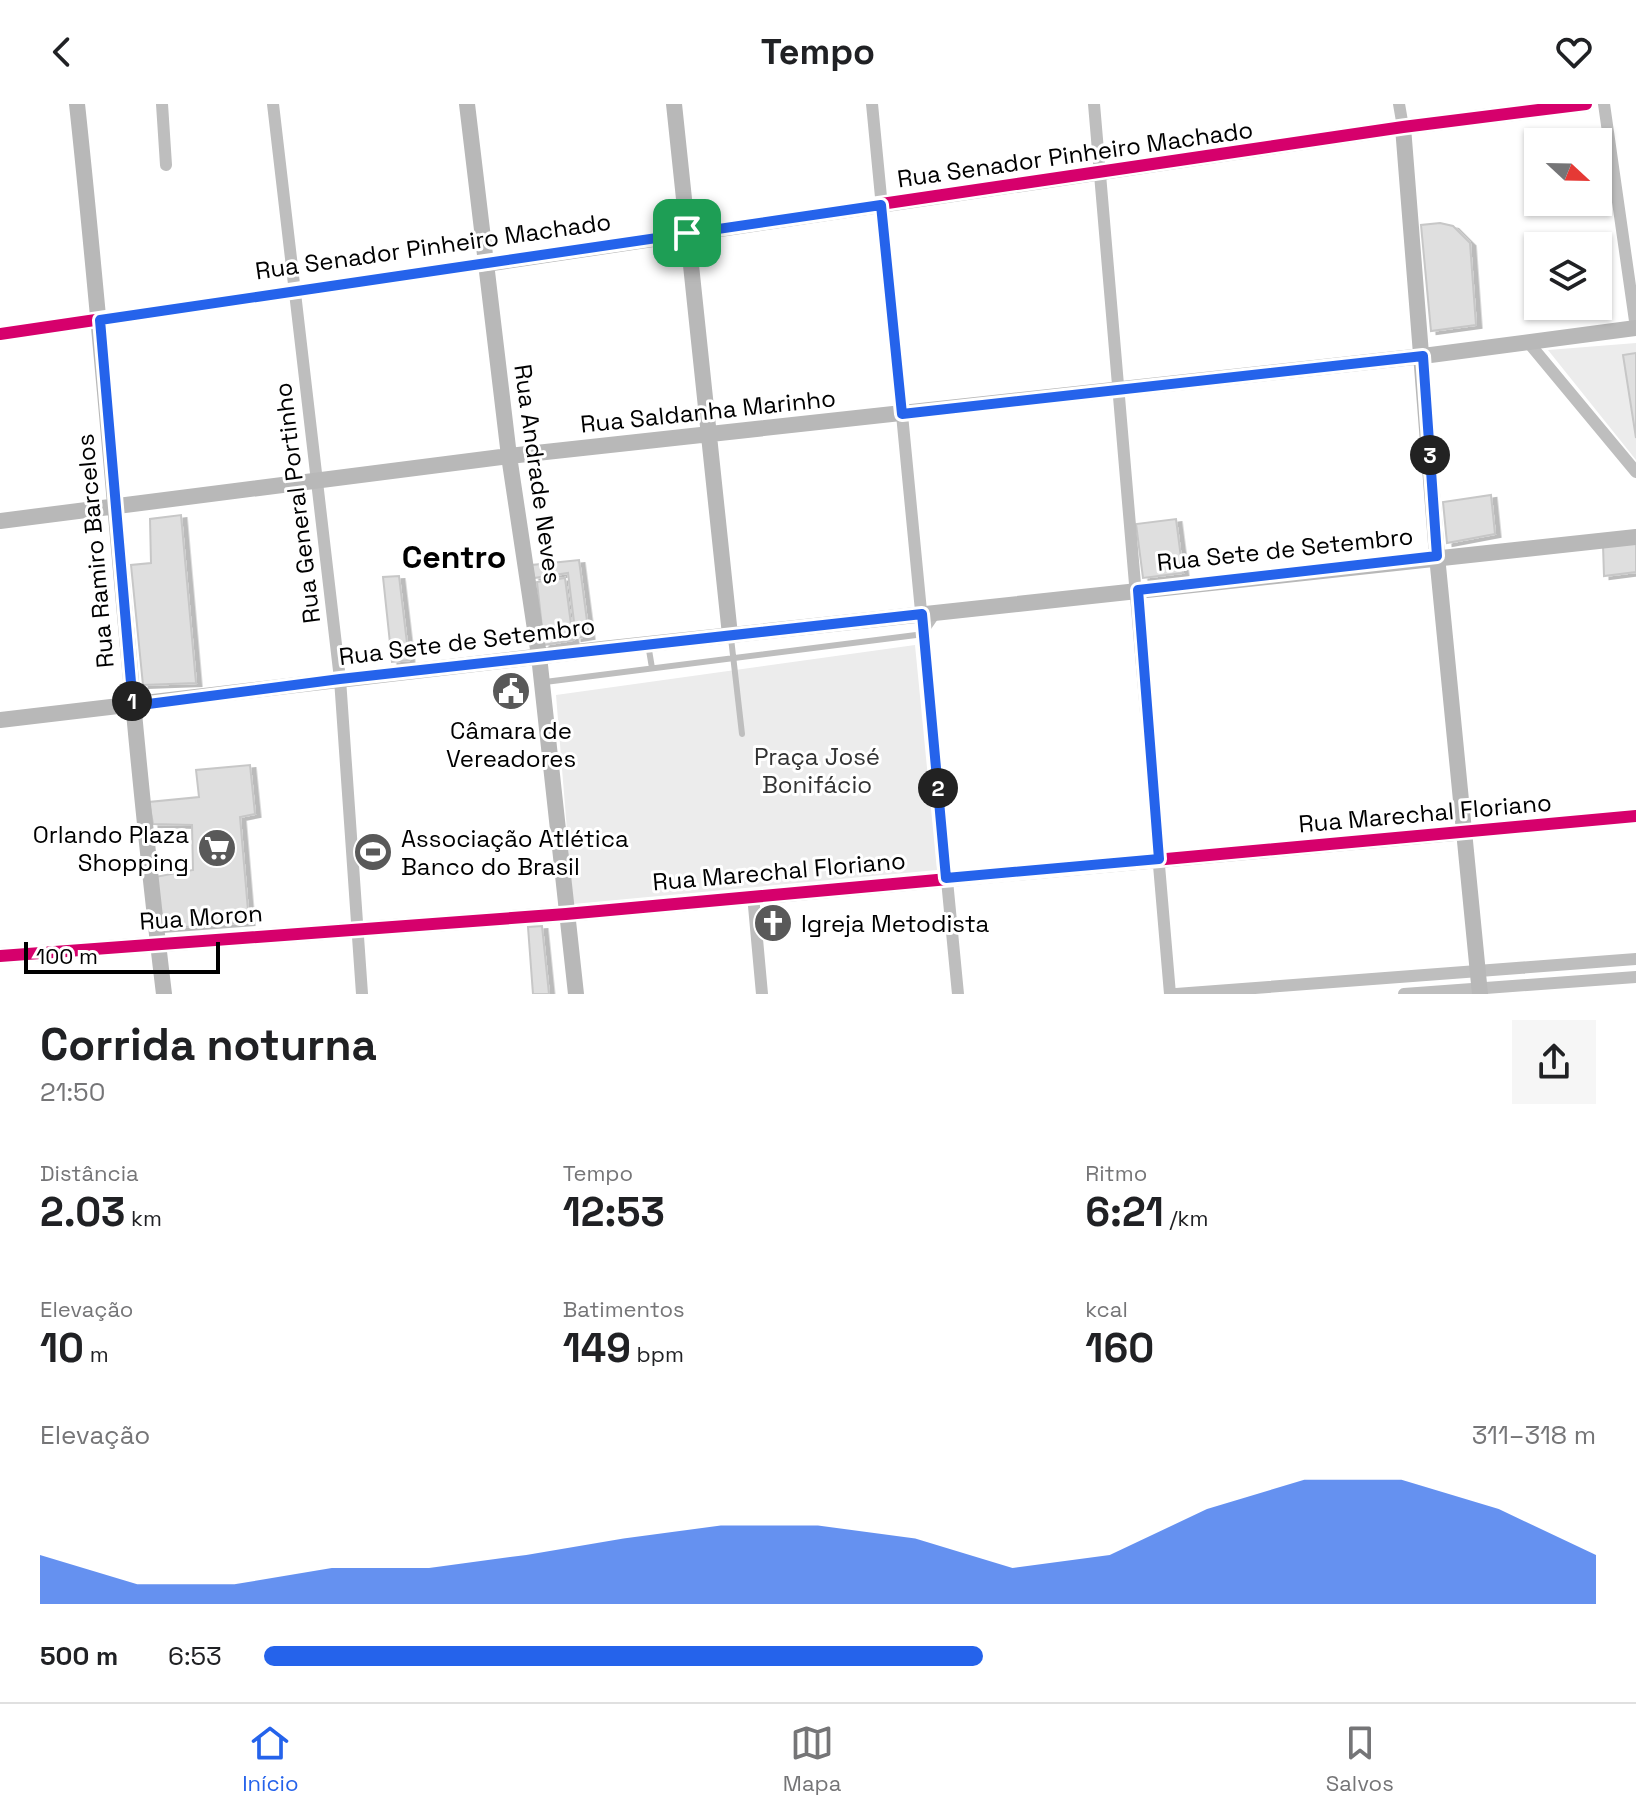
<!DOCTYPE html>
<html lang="pt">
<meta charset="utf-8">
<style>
body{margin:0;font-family:"Space Grotesk",sans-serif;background:#f6f6f6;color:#202124;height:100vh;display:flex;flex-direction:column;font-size:30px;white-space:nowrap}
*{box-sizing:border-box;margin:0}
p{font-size:26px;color:#757577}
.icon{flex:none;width:44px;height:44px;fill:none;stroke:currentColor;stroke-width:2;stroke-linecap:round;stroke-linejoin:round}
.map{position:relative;height:890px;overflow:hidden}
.side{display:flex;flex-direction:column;background:#fff;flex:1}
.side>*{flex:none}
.needle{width:52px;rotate:112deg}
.fabs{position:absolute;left:1524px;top:24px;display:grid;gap:16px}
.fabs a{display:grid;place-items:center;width:88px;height:88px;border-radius:0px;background:#fff;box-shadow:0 2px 6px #0004;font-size:40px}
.scale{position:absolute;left:24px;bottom:20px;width:196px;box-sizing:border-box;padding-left:8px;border:4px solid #000;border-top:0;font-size:22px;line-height:28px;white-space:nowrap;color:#000;-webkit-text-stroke:6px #fff;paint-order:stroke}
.pin{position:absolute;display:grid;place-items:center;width:68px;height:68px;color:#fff;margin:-34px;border-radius:16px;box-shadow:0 4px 12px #0006}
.km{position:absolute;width:40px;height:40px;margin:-20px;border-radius:50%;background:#222;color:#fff;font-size:22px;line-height:40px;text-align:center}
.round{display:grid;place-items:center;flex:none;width:84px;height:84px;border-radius:0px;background:#f6f6f6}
.overview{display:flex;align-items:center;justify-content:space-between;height:136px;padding:0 40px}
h1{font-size:44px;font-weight:700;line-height:60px}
.metrics{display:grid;grid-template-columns:repeat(3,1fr);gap:12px;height:136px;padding:8px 40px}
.metrics div{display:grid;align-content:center}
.metrics b{font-size:40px;font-weight:700}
.metrics small{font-size:22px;font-weight:400}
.metrics p{font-size:22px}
.chart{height:224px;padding:16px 40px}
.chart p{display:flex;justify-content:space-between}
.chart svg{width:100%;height:144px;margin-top:8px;fill:#2563eb;opacity:.7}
ul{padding:0 40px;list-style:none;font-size:26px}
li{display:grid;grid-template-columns:128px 96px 1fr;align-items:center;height:60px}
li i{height:20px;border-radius:10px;background:#2563eb}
header{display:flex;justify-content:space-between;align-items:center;height:104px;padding:0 40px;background:#fff;font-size:36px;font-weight:700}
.tabs{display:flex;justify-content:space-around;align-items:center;height:112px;border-top:2px solid #e0e0e0;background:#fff;font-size:22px;color:#757577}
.tabs a{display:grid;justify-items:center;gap:4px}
.tabs .selected{color:#2563eb}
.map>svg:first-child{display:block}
.green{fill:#ececec}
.building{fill:#dfdfdf;stroke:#c7c7c7;stroke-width:2;filter:url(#shadow)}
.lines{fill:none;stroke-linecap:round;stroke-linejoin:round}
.lane{stroke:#bebebe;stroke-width:6}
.street{stroke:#bebebe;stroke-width:12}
.secondary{stroke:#b8b8b8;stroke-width:16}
.cycleway-casing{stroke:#fff;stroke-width:17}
.cycleway{stroke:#d6006c;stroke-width:12}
.route-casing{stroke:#fff;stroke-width:16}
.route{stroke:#2563eb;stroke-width:10}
.labels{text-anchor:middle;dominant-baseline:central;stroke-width:6;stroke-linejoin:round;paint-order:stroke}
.street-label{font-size:24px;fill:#000;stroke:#fff}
.poi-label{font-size:24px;fill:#000;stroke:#fff;text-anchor:start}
.park-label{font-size:24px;fill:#333;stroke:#fff}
.district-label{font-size:32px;font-weight:bold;fill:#000;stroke:#fff}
</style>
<header><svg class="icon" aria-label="back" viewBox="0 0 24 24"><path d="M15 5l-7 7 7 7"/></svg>Tempo<svg class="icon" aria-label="heart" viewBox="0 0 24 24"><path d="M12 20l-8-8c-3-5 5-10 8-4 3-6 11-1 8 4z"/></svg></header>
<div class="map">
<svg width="1636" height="890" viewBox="0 0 1636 890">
<defs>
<filter id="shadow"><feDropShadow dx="5.5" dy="3" stdDeviation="0" flood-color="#0004"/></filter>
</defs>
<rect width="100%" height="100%" fill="#fff"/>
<path class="green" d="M1636,239V356L1548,246Z
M915,541L937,766L573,800L556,591Z"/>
<path class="building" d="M1440,119L1453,122L1470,139L1476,221L1431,227L1421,121Z
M1636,249V334L1623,251Z
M1491,391L1495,430L1447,439L1443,398Z
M181,411L196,579L143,581L131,461L151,459L150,415Z
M1176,415L1183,469L1143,474L1136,420Z
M1636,436V468L1604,472L1603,441Z
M579,456L589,532L576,534L568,469L534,474L532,461Z
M399,472L409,556L392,558L383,473Z
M565,474L573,536L544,541L537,478Z
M250,661L255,710L240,713L249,818L158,825L155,773L193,766L192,721L153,720L149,698L199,693L196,666Z
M542,822L549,890H533L528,823Z"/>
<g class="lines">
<path class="lane" d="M731,534L742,630
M648,540L652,564
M545,578L924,530L937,511"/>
<path class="street" d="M162,0L166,61
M273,0L340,575L362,890
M872,0L958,890
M1094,0L1170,890
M1399,0L1403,23
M1604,0L1636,224
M0,230L486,160
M1528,238L1636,368
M1465,728L1636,712
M753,791L762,890
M1176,890L1636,855
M1404,890L1636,873"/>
<path class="secondary" d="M77,0C109,296 128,594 164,890
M467,0L509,352L539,552L576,890
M674,0L730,531
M1403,23L1437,452L1480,890
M486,160L1403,23L1586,0
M0,417L509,352L1423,252L1636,224
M0,616L602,545L1636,433
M0,852L566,810L1465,728"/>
<g class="cycleway-casing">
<path id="cycleway" d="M0,230L1403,23L1586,0
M0,852L566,810L1636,712"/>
</g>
<use href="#cycleway" class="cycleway"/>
</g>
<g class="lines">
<g class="route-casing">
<path id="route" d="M881,101L902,310L1423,252L1437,452L1138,486L1159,755L946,774L922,510L340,575L133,602L100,216Z"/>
</g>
<use href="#route" class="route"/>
</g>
<defs>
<g id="civic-disc" transform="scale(2)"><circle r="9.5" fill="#595959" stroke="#fff"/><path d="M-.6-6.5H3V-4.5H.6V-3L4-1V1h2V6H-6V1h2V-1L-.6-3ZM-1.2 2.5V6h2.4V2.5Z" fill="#fff"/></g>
<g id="supermarket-disc" transform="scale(2)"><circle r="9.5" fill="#595959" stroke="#fff"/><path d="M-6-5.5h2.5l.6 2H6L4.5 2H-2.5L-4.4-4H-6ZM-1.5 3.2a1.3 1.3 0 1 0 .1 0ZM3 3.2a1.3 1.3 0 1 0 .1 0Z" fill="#fff"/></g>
<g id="stadium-disc" transform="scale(2)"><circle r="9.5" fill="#595959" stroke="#fff"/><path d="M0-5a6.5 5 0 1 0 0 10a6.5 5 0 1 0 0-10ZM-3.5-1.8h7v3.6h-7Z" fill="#fff"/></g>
<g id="church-disc" transform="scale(2)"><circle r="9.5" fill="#595959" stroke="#fff"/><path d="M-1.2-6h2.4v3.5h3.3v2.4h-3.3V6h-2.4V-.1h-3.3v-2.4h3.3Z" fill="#fff"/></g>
</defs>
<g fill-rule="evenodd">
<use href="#civic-disc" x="511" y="587"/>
<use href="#supermarket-disc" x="217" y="744"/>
<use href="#stadium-disc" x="373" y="748"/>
<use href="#church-disc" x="773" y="819"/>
</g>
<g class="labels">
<g class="street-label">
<text transform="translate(1075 50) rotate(-8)">Rua Senador Pinheiro Machado</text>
<text transform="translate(433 142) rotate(-8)">Rua Senador Pinheiro Machado</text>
<text transform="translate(708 307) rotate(-6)">Rua Saldanha Marinho</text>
<text transform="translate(538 370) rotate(82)">Rua Andrade Neves</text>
<text transform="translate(297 399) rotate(-97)">Rua General Portinho</text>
<text transform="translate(1285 445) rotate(-6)">Rua Sete de Setembro</text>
<text transform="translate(95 447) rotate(-95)">Rua Ramiro Barcelos</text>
<text transform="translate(467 537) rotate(-7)">Rua Sete de Setembro</text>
<text transform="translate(1425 709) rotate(-5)">Rua Marechal Floriano</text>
<text transform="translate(779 767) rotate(-5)">Rua Marechal Floriano</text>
<text transform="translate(201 813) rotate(-4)">Rua Moron</text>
</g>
<g class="poi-label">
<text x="511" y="626" text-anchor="middle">Câmara de<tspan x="511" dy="28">Vereadores</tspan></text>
<text x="189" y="730" text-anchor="end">Orlando Plaza<tspan x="189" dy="28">Shopping</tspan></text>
<text x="401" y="734">Associação Atlética<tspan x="401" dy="28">Banco do Brasil</tspan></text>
<text x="801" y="819">Igreja Metodista</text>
</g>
<g class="park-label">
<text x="817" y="652">Praça José<tspan x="817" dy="28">Bonifácio</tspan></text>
</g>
<g class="district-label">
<text x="454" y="453">Centro</text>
</g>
</g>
</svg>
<div class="fabs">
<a><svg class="needle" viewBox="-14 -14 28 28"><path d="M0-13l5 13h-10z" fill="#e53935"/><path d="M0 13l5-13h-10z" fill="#757577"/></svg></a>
<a><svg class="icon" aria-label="layers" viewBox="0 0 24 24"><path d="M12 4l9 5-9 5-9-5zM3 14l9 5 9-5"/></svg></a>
</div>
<div class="scale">100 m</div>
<div class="pin" style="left:687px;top:129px;background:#1e9e55"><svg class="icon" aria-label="arrive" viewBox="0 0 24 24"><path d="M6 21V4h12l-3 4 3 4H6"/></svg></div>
<b class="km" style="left:132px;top:597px">1</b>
<b class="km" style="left:938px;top:684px">2</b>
<b class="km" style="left:1430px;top:351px">3</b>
</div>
<section class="side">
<div class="overview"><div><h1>Corrida noturna</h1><p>21:50</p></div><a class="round"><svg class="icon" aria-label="share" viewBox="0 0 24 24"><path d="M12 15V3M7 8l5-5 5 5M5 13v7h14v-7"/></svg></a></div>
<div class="metrics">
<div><p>Distância</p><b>2.03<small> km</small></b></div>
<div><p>Tempo</p><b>12:53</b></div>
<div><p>Ritmo</p><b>6:21<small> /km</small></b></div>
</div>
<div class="metrics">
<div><p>Elevação</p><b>10<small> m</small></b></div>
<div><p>Batimentos</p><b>149<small> bpm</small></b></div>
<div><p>kcal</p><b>160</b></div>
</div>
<div class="chart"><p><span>Elevação</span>311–318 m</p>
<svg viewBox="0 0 160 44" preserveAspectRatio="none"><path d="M0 44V29L10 38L20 38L30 33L40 33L50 29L60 24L70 20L80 20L90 24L100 33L110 29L120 15L130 6L140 6L150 15L160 29V44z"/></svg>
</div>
<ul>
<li><b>500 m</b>6:53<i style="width:54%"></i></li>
</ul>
</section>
<nav class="tabs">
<a class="selected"><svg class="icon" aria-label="home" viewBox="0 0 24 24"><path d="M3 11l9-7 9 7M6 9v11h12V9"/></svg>Início</a>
<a><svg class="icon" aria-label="map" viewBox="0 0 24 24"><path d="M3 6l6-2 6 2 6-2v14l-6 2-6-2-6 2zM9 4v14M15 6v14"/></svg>Mapa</a>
<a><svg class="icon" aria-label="saved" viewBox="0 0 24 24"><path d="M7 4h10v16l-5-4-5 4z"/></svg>Salvos</a>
</nav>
